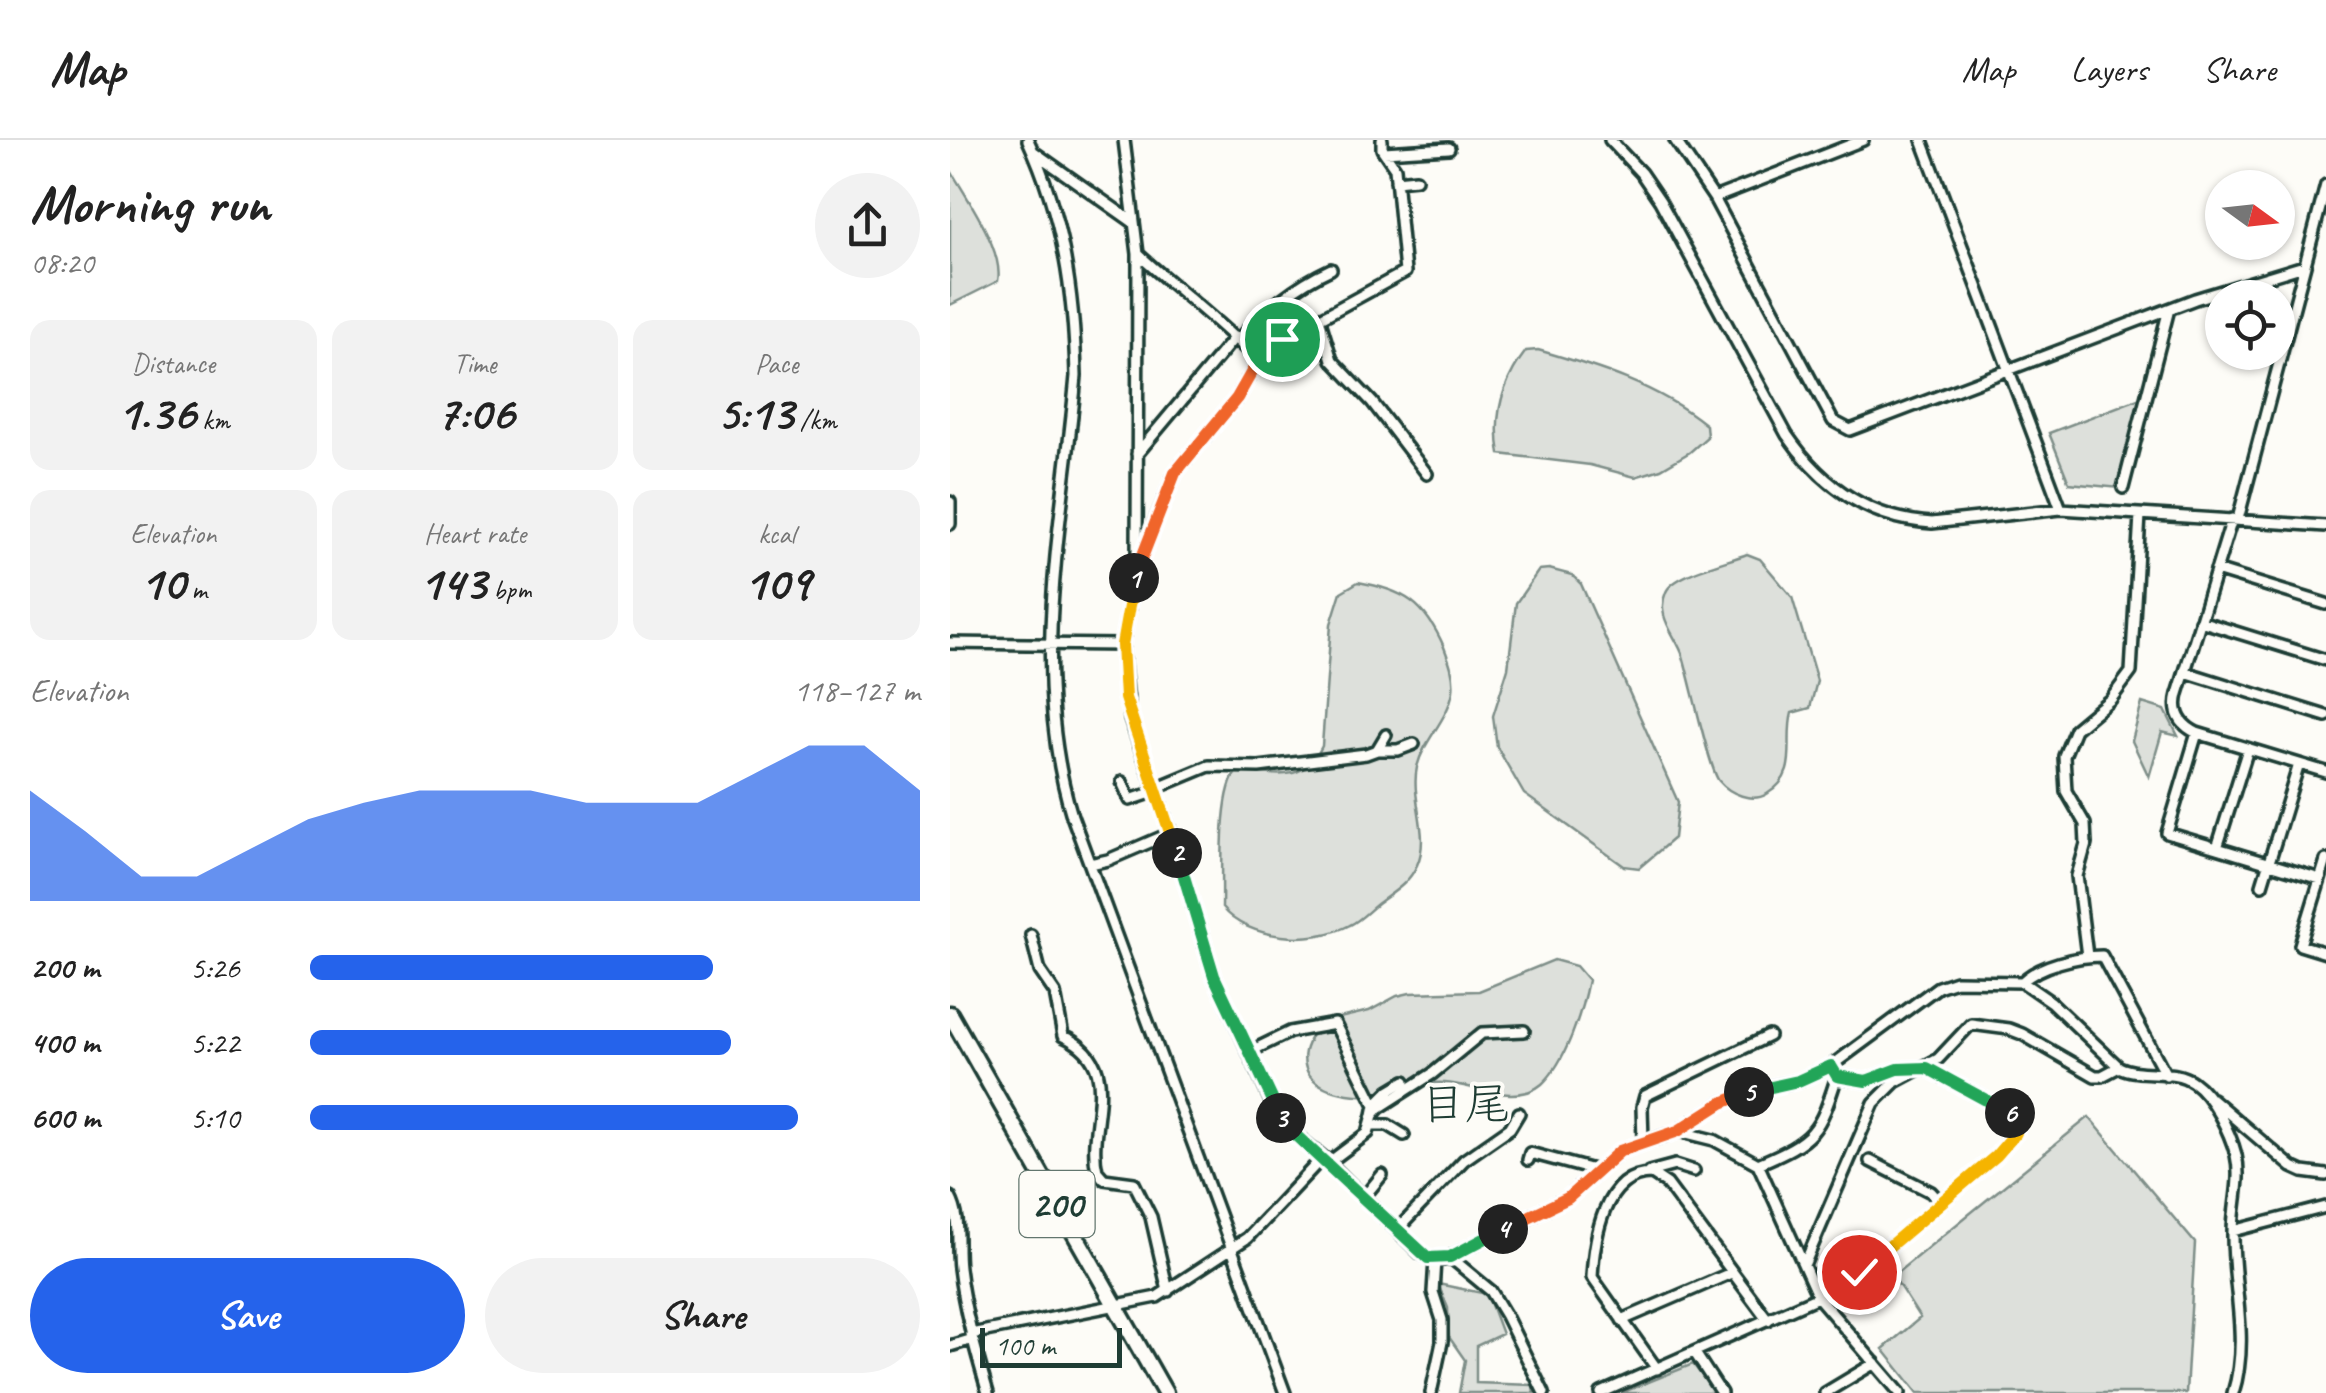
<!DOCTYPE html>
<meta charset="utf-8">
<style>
body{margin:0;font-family:Caveat,"Klee One",sans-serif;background:#f2f2f2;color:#222;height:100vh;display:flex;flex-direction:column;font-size:38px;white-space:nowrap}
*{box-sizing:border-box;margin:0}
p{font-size:32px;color:#767676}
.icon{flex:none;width:55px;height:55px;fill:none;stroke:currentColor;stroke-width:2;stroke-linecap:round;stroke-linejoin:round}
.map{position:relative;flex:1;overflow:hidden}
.drawer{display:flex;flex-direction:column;background:#fff;width:950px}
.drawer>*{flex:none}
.needle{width:65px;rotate:105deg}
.tools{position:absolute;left:1255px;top:30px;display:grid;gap:20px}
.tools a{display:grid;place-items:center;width:90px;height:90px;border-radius:50%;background:#fff;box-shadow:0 2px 8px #0004;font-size:50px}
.scale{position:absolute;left:30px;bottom:25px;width:142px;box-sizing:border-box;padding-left:10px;border:5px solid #1f3d34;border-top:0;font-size:28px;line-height:35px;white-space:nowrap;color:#1f3d34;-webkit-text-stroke:8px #fdfcf7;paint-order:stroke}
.pin{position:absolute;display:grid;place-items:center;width:85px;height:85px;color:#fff;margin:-42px;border:5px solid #fff;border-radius:50%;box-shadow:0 2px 10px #0007}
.km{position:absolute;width:50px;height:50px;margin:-25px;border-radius:50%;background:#222;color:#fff;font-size:28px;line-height:50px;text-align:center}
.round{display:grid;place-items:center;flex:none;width:105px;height:105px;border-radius:52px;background:#f2f2f2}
.headline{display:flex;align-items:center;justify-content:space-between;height:170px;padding:0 30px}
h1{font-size:55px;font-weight:700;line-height:75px}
.figures{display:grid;grid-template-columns:repeat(3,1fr);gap:15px;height:170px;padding:10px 30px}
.figures div{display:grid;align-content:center;border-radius:20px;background:#f2f2f2;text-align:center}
.figures b{font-size:50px;font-weight:700}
.figures small{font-size:28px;font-weight:400}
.figures p{font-size:28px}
.chart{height:280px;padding:20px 30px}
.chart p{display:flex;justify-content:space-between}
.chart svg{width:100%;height:180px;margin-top:10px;fill:#2563eb;opacity:.7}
.action{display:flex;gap:20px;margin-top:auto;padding:20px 30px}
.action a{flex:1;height:115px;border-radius:60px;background:#2563eb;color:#fff;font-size:40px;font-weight:700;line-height:115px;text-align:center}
.action a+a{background:#f2f2f2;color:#222}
ul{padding:0 30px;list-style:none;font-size:32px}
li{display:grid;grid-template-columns:160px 120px 1fr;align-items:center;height:75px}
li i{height:25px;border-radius:12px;background:#2563eb}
header{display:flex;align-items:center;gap:60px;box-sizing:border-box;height:140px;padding:0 50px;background:#fff;border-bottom:2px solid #e0e0e0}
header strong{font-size:48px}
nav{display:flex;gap:55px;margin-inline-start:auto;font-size:35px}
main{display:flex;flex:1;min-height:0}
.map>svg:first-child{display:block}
.green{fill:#dde0db;stroke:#7e8e88;stroke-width:2.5}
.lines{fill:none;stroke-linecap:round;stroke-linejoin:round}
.minor-casing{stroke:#1f3d34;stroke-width:16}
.highway-casing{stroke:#1f3d34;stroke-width:21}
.minor{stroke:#fdfcf7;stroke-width:9}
.highway{stroke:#fdfcf7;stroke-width:14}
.split-1-casing{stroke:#fff;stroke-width:20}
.split-2-casing{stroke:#fff;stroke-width:20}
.split-3-casing{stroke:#fff;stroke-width:20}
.split-4-casing{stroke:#fff;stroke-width:20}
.split-5-casing{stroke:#fff;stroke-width:20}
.split-6-casing{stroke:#fff;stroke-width:20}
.split-7-casing{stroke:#fff;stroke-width:20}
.split-1{stroke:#f0652b;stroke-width:12}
.split-2{stroke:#f5b400;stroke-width:12}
.split-3{stroke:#22a559;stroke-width:12}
.split-4{stroke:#22a559;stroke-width:12}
.split-5{stroke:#f0652b;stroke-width:12}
.split-6{stroke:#22a559;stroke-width:12}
.split-7{stroke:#f5b400;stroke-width:12}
.labels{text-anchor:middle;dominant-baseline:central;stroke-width:8;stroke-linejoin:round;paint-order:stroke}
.shield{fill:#fdfcf7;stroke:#62766e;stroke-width:2.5}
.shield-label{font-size:38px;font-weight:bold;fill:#1f3d34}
.quarter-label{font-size:45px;fill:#1f3d34;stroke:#fdfcf7}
</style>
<header>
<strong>Map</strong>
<nav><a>Map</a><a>Layers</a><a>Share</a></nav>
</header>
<main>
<section class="drawer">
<div class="headline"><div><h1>Morning run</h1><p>08:20</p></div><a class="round"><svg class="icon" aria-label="share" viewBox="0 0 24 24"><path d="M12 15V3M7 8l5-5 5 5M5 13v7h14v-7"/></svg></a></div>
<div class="figures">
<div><p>Distance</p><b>1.36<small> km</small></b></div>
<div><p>Time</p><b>7:06</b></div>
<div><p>Pace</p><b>5:13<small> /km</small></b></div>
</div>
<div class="figures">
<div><p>Elevation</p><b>10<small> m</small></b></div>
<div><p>Heart rate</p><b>143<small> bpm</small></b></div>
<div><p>kcal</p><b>109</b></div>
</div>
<div class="chart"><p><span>Elevation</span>118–127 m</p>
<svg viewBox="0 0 160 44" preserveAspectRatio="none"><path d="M0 44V17L10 27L20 38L30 38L40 31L50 24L60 20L70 17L80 17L90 17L100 20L110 20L120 20L130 13L140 6L150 6L160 17V44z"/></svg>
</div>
<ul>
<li><b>200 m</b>5:26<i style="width:66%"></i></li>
<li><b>400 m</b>5:22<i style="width:69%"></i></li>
<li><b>600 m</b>5:10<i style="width:80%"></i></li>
</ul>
<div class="action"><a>Save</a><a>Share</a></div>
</section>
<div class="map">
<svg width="1376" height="1253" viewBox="0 0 1376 1253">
<rect width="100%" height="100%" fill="#fdfcf7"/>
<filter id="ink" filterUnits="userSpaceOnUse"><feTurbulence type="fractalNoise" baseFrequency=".01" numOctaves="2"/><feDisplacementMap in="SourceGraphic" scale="20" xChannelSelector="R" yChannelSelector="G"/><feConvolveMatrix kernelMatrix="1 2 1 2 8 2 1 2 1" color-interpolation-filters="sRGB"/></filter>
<g filter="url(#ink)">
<path class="green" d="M0,29C16,57 54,110 48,141L0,165Z
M588,210C647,227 707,245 756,285L757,297L740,312L711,329L685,337L640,325L550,314C543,276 553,241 576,211Z
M1193,257L1170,348L1119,343L1099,293Z
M797,414L810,419L842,457L867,541L860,568L842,573C834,602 851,634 817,654C802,663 780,654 769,641C759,629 740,538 733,516C726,495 705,477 716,452C723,434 777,422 797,414Z
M599,429L622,435L631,444L728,662L724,698L689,728L674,726L574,654L547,607L543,576L558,528L566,463L589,430Z
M408,442C454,450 475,463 494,507C499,520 505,536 503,551C498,580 474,599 467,627C460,659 481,695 467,725C459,743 445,751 430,762C420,769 411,780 400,785C363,805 298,800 272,768C273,738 268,650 288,630C325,634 353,645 372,606L381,484L391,452Z
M1192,563L1215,570L1228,596L1212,592L1199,637L1182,601Z
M604,820L626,826L638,840C632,871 616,922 592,944C567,966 524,945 495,943C469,941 446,954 420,955C394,957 348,947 355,911C357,902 364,892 368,883L419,871L447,856L460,853L529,851Z
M1139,977L1245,1103L1236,1253H968L933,1209L970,1178L943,1136Z
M488,1144L537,1154L552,1194L526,1206V1243L583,1245L584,1253H509L515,1220L499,1197L498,1168Z
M743,1224L765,1253H671Z"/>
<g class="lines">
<g class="minor-casing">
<path id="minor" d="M78,0C113,76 124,153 126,236C113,382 78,533 122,676L335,1253
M174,0L188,114L187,423L172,505L180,579L221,693L264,836L324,968L340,990L373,1017L470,1113L479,1118L493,1120L617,1058L670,1011L728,991L771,963L808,949L848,941L881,926L988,847L1006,841L1072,842L1101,862L1169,927C1191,938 1223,927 1243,942C1262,955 1280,992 1286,1015C1292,1040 1283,1066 1283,1092C1282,1147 1300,1198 1283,1253
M660,0L691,33L710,61L837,295C872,346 918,379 982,383L1111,369L1376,386
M725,0L764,58L883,281L900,290L1245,159L1354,126
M972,0L1111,369
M84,12L183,82
M434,12L499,8
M446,41L466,39
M764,58L913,0
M188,114C227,150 271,182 308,221
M369,178L382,220L422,262L477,334
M288,200C316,170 344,146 381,129
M187,314L285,197
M1173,348L1219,169
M0,362V384
M1282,379L1228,554C1223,572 1230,585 1247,593L1376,632
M1288,379L1376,45
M189,420L225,333L287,258L308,221L332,199L455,132L445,28L432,9V0
M1266,430L1376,464
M1250,481L1376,520
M0,503L172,505
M1235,532L1376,576
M1247,593L1217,693L1370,739
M427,610H448L464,604
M172,642L180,660L207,651
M206,648L259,626L309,627L416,614L427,610L436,595
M1267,708L1298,609
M1376,720L1350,805L1376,813
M140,724L158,720L221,693
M1312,745L1349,624
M81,795L90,831L105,853L113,896C177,925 135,983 147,1031L154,1039L184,1043L201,1077L218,1151
M1137,816L1127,736L1136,704L1135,684L1116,651L1114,616L1125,589L1161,559L1181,532L1190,375
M1072,842C1089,825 1128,816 1152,816L1216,935
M299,912L340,892L385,884L425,965L423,975
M1262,959L1342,1027L1353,1032L1376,1035
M425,965L440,950L455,941
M421,985H438L454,995
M728,991L764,1000L808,1024L868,1157L950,1253
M693,1002L692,967L695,956L819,896
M578,1020L580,1013L647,1031
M920,1021L981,1052L991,1063
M378,1023L418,993L423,975L429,968L482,934L532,893L574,891
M808,1024C865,1000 869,993 887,936
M699,1032L725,1025L744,1031
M0,1057C12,1079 6,1104 9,1128C14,1170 26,1212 38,1253
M414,1057L432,1035
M447,1090L514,1020L560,988L569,973
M1283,1091L1376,1067
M500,1117L541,1151L556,1176L594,1253
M855,1123L924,963L945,942L988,919L1021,884L1059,889L1072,894L1145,936H1152L1169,927
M672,1180L781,1133
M21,1194L207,1157L297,1098L373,1017
M0,1206L23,1199
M745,1213L771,1253
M707,1229L642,1137C644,1100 653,1033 702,1034L717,1044L818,1180
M481,1253L492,1202V1180L483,1152L485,1120
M651,1253L868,1157L905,1135L1046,1016L1066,993L1059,972L977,928L948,929L916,941L887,936L881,926
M875,1253L925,1223"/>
</g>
<g class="highway-casing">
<path id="highway" d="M0,874L215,1253"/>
</g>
<use href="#minor" class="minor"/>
<use href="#highway" class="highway"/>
</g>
</g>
<g class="lines" filter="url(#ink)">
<g class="split-1-casing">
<path id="split-1" d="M184,438L225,333L287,258L308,221L332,199"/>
</g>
<g class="split-2-casing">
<path id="split-2" d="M184,438L172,505L175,558L227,713"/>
</g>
<g class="split-3-casing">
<path id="split-3" d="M227,713L264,836L331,978"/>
</g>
<g class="split-4-casing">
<path id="split-4" d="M331,978L340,990L478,1118L500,1117L553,1089"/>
</g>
<g class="split-5-casing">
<path id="split-5" d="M553,1089L618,1058L670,1011L728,991L772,963L799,952"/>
</g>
<g class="split-6-casing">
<path id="split-6" d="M799,952L848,941L881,926L887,936L916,941L948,929L977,928L1060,973"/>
</g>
<g class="split-7-casing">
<path id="split-7" d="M909,1132L1046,1016L1066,993L1060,973"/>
</g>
<use href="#split-1" class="split-1"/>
<use href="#split-2" class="split-2"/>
<use href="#split-3" class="split-3"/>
<use href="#split-4" class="split-4"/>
<use href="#split-5" class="split-5"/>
<use href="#split-6" class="split-6"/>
<use href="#split-7" class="split-7"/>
</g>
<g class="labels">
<rect class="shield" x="69.5" y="1031" width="75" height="66" rx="8"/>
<g class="shield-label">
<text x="107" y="1064">200</text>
</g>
<g class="quarter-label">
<text x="515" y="964">目尾</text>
</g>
</g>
</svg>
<div class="tools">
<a><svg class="needle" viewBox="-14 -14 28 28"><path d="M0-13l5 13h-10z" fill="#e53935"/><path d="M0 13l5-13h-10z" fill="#767676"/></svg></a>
<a><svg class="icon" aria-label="locate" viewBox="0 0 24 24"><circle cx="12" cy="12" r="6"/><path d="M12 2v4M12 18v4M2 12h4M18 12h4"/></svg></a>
</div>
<div class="scale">100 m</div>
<div class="pin" style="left:332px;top:199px;background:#1e9e55"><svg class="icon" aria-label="arrive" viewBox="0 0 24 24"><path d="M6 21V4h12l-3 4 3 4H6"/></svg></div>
<div class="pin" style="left:909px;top:1132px;background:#d93025"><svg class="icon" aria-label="check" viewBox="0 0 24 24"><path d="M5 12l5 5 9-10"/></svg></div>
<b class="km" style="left:184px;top:438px">1</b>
<b class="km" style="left:227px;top:713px">2</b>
<b class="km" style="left:331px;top:978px">3</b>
<b class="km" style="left:553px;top:1089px">4</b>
<b class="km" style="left:799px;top:952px">5</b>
<b class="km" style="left:1060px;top:973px">6</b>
</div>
</main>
